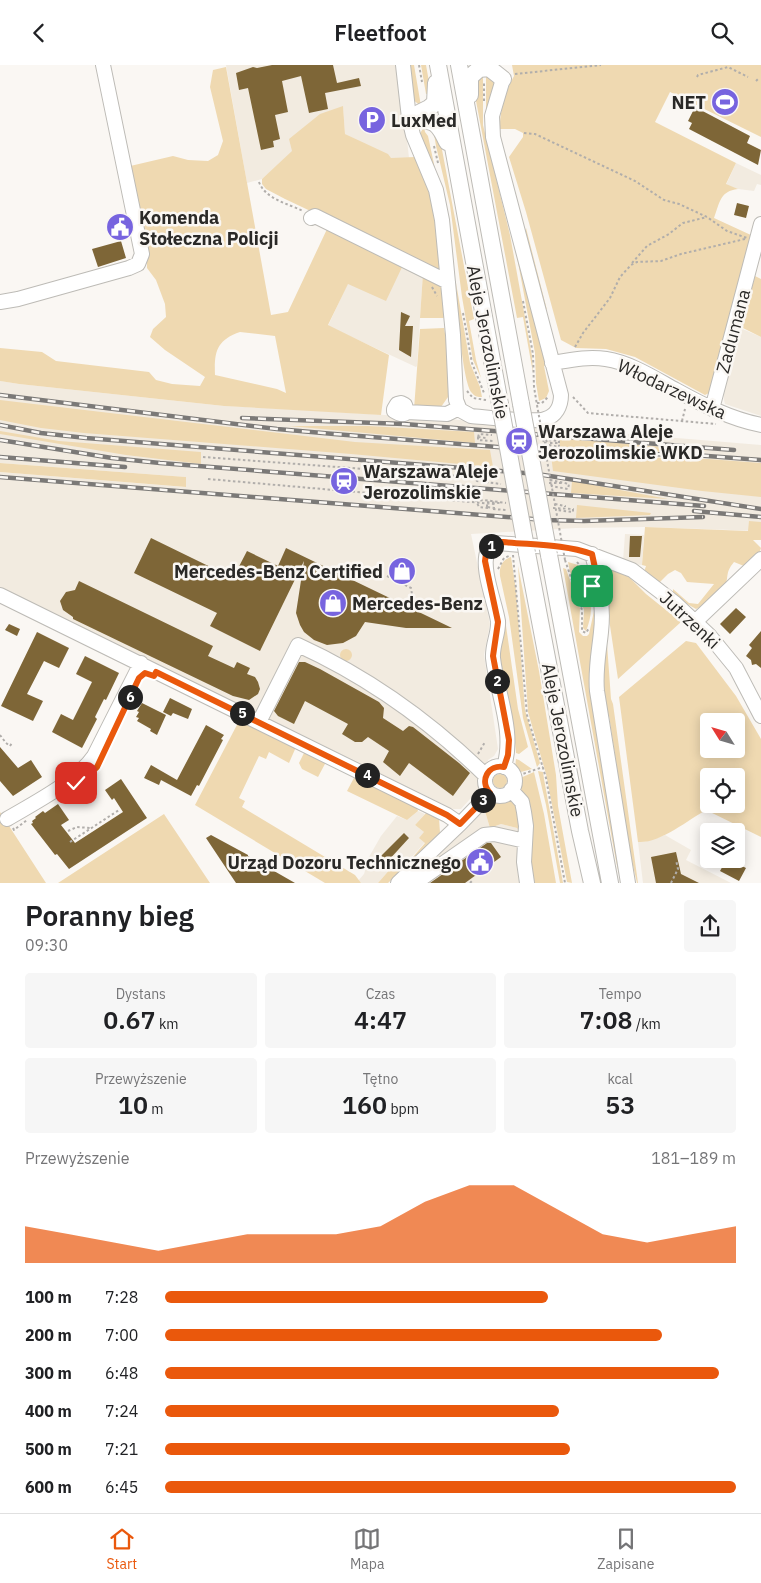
<!DOCTYPE html>
<html lang="pl">
<meta charset="utf-8">
<style>
body{margin:0;font-family:"IBM Plex Sans",sans-serif;background:#f6f6f6;color:#202124;height:100vh;display:flex;flex-direction:column;font-size:19px;white-space:nowrap}
*{box-sizing:border-box;margin:0}
p{font-size:16px;color:#757577}
.icon{flex:none;width:28px;height:28px;fill:none;stroke:currentColor;stroke-width:2;stroke-linecap:round;stroke-linejoin:round}
.map{position:relative;height:818px;overflow:hidden}
.side{display:flex;flex-direction:column;background:#fff;flex:1}
.side>*{flex:none}
.needle{width:32px;rotate:307deg}
.buttons{position:absolute;left:700px;top:648px;display:grid;gap:10px}
.buttons a{display:grid;place-items:center;width:45px;height:45px;border-radius:5px;background:#fff;box-shadow:0 2px 12px #0003;font-size:25px}
.pin{position:absolute;display:grid;place-items:center;width:42px;height:42px;color:#fff;margin:-21px;border-radius:10px;box-shadow:0 2px 8px #0006}
.km{position:absolute;width:25px;height:25px;margin:-12px;border-radius:50%;background:#222;color:#fff;font-size:14px;line-height:25px;text-align:center}
.round{display:grid;place-items:center;flex:none;width:52px;height:52px;border-radius:5px;background:#f6f6f6}
.headline{display:flex;align-items:center;justify-content:space-between;height:85px;padding:0 25px}
h1{font-size:28px;font-weight:600;line-height:38px}
.metrics{display:grid;grid-template-columns:repeat(3,1fr);gap:8px;height:85px;padding:5px 25px}
.metrics div{display:grid;align-content:center;border-radius:5px;background:#f6f6f6;text-align:center}
.metrics b{font-size:25px;font-weight:600}
.metrics small{font-size:14px;font-weight:400}
.metrics p{font-size:14px}
.chart{height:140px;padding:10px 25px}
.chart p{display:flex;justify-content:space-between}
.chart svg{width:100%;height:90px;margin-top:5px;fill:#ea580c;opacity:.7}
ul{padding:0 25px;list-style:none;font-size:16px}
li{display:grid;grid-template-columns:80px 60px 1fr;align-items:center;height:38px}
li i{height:12px;border-radius:6px;background:#ea580c}
header{display:flex;justify-content:space-between;align-items:center;height:65px;padding:0 25px;background:#fff;font-size:22px;font-weight:600}
.menu{display:flex;justify-content:space-around;align-items:center;height:70px;border-top:1px solid #e0e0e0;background:#fff;font-size:14px;color:#757577}
.menu a{display:grid;justify-items:center;gap:2px}
.menu .active{color:#ea580c}
.map>svg:first-child{display:block}
.built{fill:#f2ebe0}
.green{fill:#efd9b1;fill-rule:evenodd}
.building{fill:#7e6637}
.lines{fill:none;stroke-linecap:round;stroke-linejoin:round}
.minor-casing{stroke:#bdbbb6;stroke-width:16}
.major-casing{stroke:#bdbbb6;stroke-width:18}
.path{stroke:#b1aeab;stroke-width:2;stroke-dasharray:2.5 2.5;stroke-linecap:butt}
.minor{stroke:#fff;stroke-width:14}
.major{stroke:#fff;stroke-width:16}
.rail-casing{stroke:#7b7977;stroke-width:4.5}
.rail{stroke:#faf7f3;stroke-width:2.5;stroke-dasharray:8;stroke-linecap:butt}
.major-bridge-casing{stroke:#bdbbb6;stroke-width:18;stroke-linecap:butt}
.path-bridge{stroke:#b1aeab;stroke-width:2;stroke-dasharray:2.5 2.5;stroke-linecap:butt}
.major-bridge{stroke:#fff;stroke-width:16}
.route-casing{stroke:#fff;stroke-width:10}
.route{stroke:#ea580c;stroke-width:6}
.labels{text-anchor:middle;dominant-baseline:central;stroke-width:5;stroke-linejoin:round;paint-order:stroke}
.poi-label{font-size:18px;font-weight:bold;fill:#2a2927;stroke:#faf7f3;text-anchor:start}
.street-label{font-size:18px;fill:#2a2927;stroke:#faf7f3}
</style>
<header><svg class="icon" aria-label="back" viewBox="0 0 24 24"><path d="M15 5l-7 7 7 7"/></svg>Fleetfoot<svg class="icon" aria-label="search" viewBox="0 0 24 24"><circle cx="10" cy="10" r="6"/><path d="M15 15l6 6"/></svg></header>
<div class="map">
<svg width="761" height="818" viewBox="0 0 761 818">
<rect width="100%" height="100%" fill="#faf7f3"/>
<path class="built" d="M226,0H399L409,93H391L345,69L343,42L262,114L247,118Z
M736,98L761,110V120L757,119L754,126L738,124L726,120Z
M403,201L423,208L417,301L416,302L328,261L348,218Z
M738,262L761,272V351L725,339L724,335L723,321Z
M0,316L19,319L224,341L290,344L447,354L761,380V466L645,462L576,463L471,469L490,559L484,590L498,684L494,691L488,695L480,723L461,744H453L0,523V407L185,422L186,412L0,398Z
M625,469L644,470L642,500L632,499V497L623,496Z
M484,743L490,763L501,759L517,763L519,766L517,777V803L519,818H405Z
M418,746L425,749L415,760L424,767L425,777L404,801L398,795L378,818H361L358,816L364,809L369,792L381,771L397,751L407,755Z
M665,770L691,785L686,795L731,818H643L638,777H644Z"/>
<path class="green" d="M408,0H414L421,41L413,35Z
M421,0H426L431,28L426,29Z
M512,0H761V72L670,27L655,57L736,98L726,119L738,124C720,126 720,137 714,153L753,171L709,328L705,330L635,292L606,284L576,283L561,275L526,147L509,92L523,72V68L515,64H500C499,48 506,25 514,11Z
M226,2L271,250L288,247L328,162L404,198L386,236L348,219L328,260L389,290L381,350L224,341L19,319L0,316V283L42,287L56,296L149,307L156,315L172,319L200,321L205,312L165,285L150,272L153,264L166,252L165,239L156,215L147,203V191L126,102L173,91L188,95L208,96L218,90L223,76L210,22L213,5ZM240,267L275,271L286,328L277,324L215,310C214,286 217,275 240,267Z
M483,8V60L510,170L532,291L533,308L523,252L517,253L473,20Z
M486,8L496,18L486,53Z
M343,41L345,69L388,89L391,93L415,92L433,135L442,208L285,134L266,124L262,119V114L292,86L289,74L320,49Z
M424,62L425,67L428,71L437,113L419,70Z
M433,63L440,74L474,254L469,256L476,295L481,313L473,295L462,232L450,140L436,81Z
M526,163L547,245L543,239L524,168Z
M518,189L548,300L544,301L549,326L546,333L539,336L536,318L535,288L517,192Z
M423,208L443,217L445,252L443,253H420Z
M755,211L761,214V272L741,262Z
M456,218L470,298L480,322L482,332C478,332 475,332 472,328C462,317 457,237 456,218Z
M444,263L446,274L449,273L448,332L441,342L414,344L420,264Z
M0,335L355,377L490,385L493,402L351,389L84,368L41,363L0,355Z
M289,361H368L474,367L475,378Z
M0,366L59,376L201,387V399L126,390L0,369Z
M560,373L709,386L633,387L559,385Z
M551,390L708,394L761,398V432L702,426L553,406Z
M0,398L186,412V422L0,407Z
M572,416L668,434L571,428Z
M577,440L651,448L650,450L576,453Z
M749,456L761,457V475H753L761,483L759,489L744,501L734,497C724,509 730,512 724,522C720,530 704,541 696,544L673,531V524L689,538L698,539L714,519L687,517L681,508L675,505L668,509L660,517H656L644,507L646,501L642,500L645,462L748,466Z
M511,492L516,525L525,645L540,698L537,702L523,653L509,552L500,511C499,502 502,495 511,492Z
M568,497L578,500L587,524L586,527C594,538 591,554 586,566L583,563L584,545L570,507Z
M518,501L539,606L556,710L558,741L572,818L567,817L546,709L528,647Z
M563,503L566,504L580,543L579,567L583,571H587L589,569L594,546L593,525L623,818H621L616,796Z
M610,505L615,506L629,512L646,529L681,557L618,614L603,514L605,509Z
M505,554L518,644L528,682L519,689L516,688L515,678L499,598V584Z
M686,576L696,578L736,631L761,674V772L706,745C688,755 659,779 638,777L619,632ZM736,656V684H709V656ZM709,711H736V739H709Z
M604,577L607,579L611,634L613,639L638,818H637L629,783L609,651L606,648L601,618Z
M340 590a6 6 0 1 1 12 0a6 6 0 1 1-12 0Z
M239,656L296,682L289,698L269,687L266,694L259,691L239,733L245,736L242,742L355,810L361,818H325L195,740Z
M304,688H307L326,697L318,712L302,704L299,698Z
M516,694L519,695L532,704L517,708L515,703Z
M538,706L543,707L544,714L563,818H560L546,740Z
M534,707L544,749L556,818H533L530,802L526,732L519,721L518,714Z
M493 716a7 7 0 1 1 14 0a7 7 0 1 1-14 0Z
M355,711L417,743L418,746L407,755L347,726Z
M507,733L516,738L519,748V768L513,770L519,766L517,763L501,759L490,763L484,743L493,735Z
M0,747L46,818H0Z
M427,747L439,753L440,768L388,818H378L398,795L405,801L425,778L419,773L424,767L415,760Z
M164,749L210,818H58Z"/>
<path class="building" d="M272,0H333L337,18L359,13L361,21L325,28L328,44L309,48L301,11L282,16L288,47L275,50L280,74L273,76L274,82L261,85L248,23L239,25L236,8L253,2L257,3Z
M695,42L750,71L747,78L761,85L758,100L689,64L692,58L688,56Z
M737,138L749,141L746,153L734,150Z
M121,176L126,193L98,202L92,184Z
M401,247L410,251L405,261H413L411,292L399,285Z
M630,471H642L640,492H629Z
M151,473L233,513L247,486L278,501L286,483L452,563H406L365,557L356,571L343,578L327,580L314,575L304,567L300,560L296,548L304,496L260,586L210,561L217,548L134,508Z
M399,497L413,503L405,518L392,512Z
M79,516L213,581L208,591L234,603L237,597L250,603L247,609L255,612L258,617L260,624L258,629L249,635L233,631L73,554V552L63,545L60,536L66,527L75,525Z
M736,543L746,552L730,569L720,559Z
M9,559L20,564L17,571L5,565Z
M761,566V603L756,599L752,600L751,595L746,591L752,583L749,580Z
M37,567L69,583L59,603L44,596L27,629L43,636L33,656L1,641Z
M85,591L119,608L106,635L104,634L95,652L97,654L82,683L52,667L61,649L73,655L92,617L76,609Z
M299,597H305L320,604L379,637L384,643L383,653L403,666L409,661L413,662L459,698L470,708L453,731L409,698L400,711L383,697L389,686L368,672L362,677H355L342,669L348,659L305,636L294,659L278,651L274,646Z
M170,633L192,644L188,654L173,648L171,651L163,647Z
M142,638L166,650L157,670L150,666L151,664L137,656L139,653L136,652L139,647L137,646Z
M206,660L224,670L221,674L223,675L199,721L197,720L191,731L161,715L159,720L144,713L151,700L177,715Z
M0,682L18,703L31,695L42,712L13,731L0,716Z
M121,714L147,753L69,804L57,789L55,790L31,759L33,758L32,756L36,753L35,752L43,746L45,748L58,739L69,755L61,760L75,778L123,747L114,733L112,735L105,725Z
M718,759L734,766H700V765Z
M404,768L409,773L387,797L381,791Z
M211,770L248,790V791L295,818H236L206,773Z
M487,778H491L501,792L465,818H430Z
M676,787L681,809L699,818H656L651,792Z
M725,797L733,801L734,797L746,803L739,816L720,806Z"/>
<g class="lines">
<g class="minor-casing">
<path id="minor" d="M403,0L409,53L413,70L436,125L442,155L453,270L456,335L460,345L471,351C485,352 534,358 545,354C556,351 561,341 561,330L493,72L492,51L503,14
M311,153L315,151L448,217
M0,237L18,234L129,203L138,199L142,189L103,0
M552,298C570,295 588,291 606,294C631,298 654,313 676,325C703,340 731,354 761,360
M712,344L761,159
M407,347L405,340L401,338L397,339L394,344V346C399,349 403,351 407,347L447,349L459,343
M592,489C599,513 604,541 601,567C599,587 595,605 597,626L628,818
M0,530L447,750L460,759L490,728
M696,556L761,494
M259,657L298,580C368,612 431,657 486,711
M485 716a15 15 0 1 1 30 0a15 15 0 1 1-30 0Z
M504,702C515,666 497,629 493,593C492,580 499,568 498,556C495,537 480,502 488,485L496,478L577,484L632,505L675,538L709,570L736,603L761,651
M511,725L522,737L524,747L526,761L524,797L527,818
M7,754C34,738 77,716 94,691L141,598
M398,818L460,759
M415,818L484,770L494,769L525,776"/>
</g>
<g class="major-casing">
<path id="major" d="M438,0L500,339
M459,0L521,339
M470,30V12L479,4L489,3L503,14
M409,53C433,57 436,53 447,77
M409,53L429,43L435,38L436,18
M527,488L580,766L592,818
M549,490L610,818"/>
</g>
<path class="path" d="M419,0L422,17
M515,9L601,0
M697,12L698,10L728,2L748,12
M756,16L758,14
M484,36V16
M524,68L535,69L635,116L664,135L679,139L707,152L727,166L747,173
M434,81L438,98
M259,117C265,134 289,139 303,146
M632,198L647,181L669,169L679,161L683,158L707,152
M432,222L437,231
M523,236L533,289L534,322L537,340
M463,248L472,298L484,328
M575,282L583,268L610,233L620,212L631,200L637,197L661,196L681,189L745,174
M467,326L473,333L486,335
M573,332L588,348L716,359
M537,338H542L549,331
M682,356L685,344
M478,372V375L493,376
M478,372L479,369L492,370
M478,372L486,373
M547,377L546,375L559,376V378
M550,378H559
M549,380L559,382V378
M203,392L472,412L477,416L501,419
M472,412L475,409L500,412
M472,412L488,413V417L486,416
M208,414L494,439V443L487,442
M550,415L569,419L568,424L551,421
M549,418H562
M487,437L500,438
M555,439L565,441V442
M488,443L479,442L476,436L484,435L506,438
M553,443L573,444V447L556,445
M493,444L506,445
M513,490L527,650L546,713L565,818
M565,495L582,545V566L586,568L589,563
M577,497L581,502L584,512
M498,504L504,493L509,491
M387,511L411,523L413,536L404,539
M0,670L6,678L10,681L12,678
M478,689L485,677
M514,712L543,702
M13,763L14,765L27,755
M68,766L77,762L90,763
M70,777L119,745
M470,818L473,815
M671,818L678,804L676,795"/>
<use href="#minor" class="minor"/>
<use href="#major" class="major"/>
<g class="rail-casing">
<path id="rail" d="M0,330L277,364L334,369L559,387L694,390L761,395
M242,353L404,359L734,385
M0,360L41,368L86,373L537,409L761,444
M0,375L112,393L160,398L704,441
M0,392L125,402
M0,412L545,455L584,456L703,452
M694,446L761,452"/>
</g>
<use href="#rail" class="rail"/>
<g class="major-bridge-casing">
<path id="major-bridge" d="M500,339L527,488
M521,339L549,490"/>
</g>
<path class="path-bridge" d="M537,340L565,495
M544,378L549,377
M482,416V412
M487,442V437"/>
<use href="#major-bridge" class="major-bridge"/>
</g>
<g class="lines">
<g class="route-casing">
<path id="route" d="M76,718L86,712L97,702L139,613L145,608L154,611L156,607L447,750L460,759L490,728C479,716 488,699 504,702L508,690L509,675L493,591L498,557L485,496L486,489L491,481L496,478L503,477C532,480 564,479 592,489L598,517L592,521"/>
</g>
<use href="#route" class="route"/>
</g>
<defs>
<g id="stadium-disc" transform="scale(1.4375)"><circle r="9.5" fill="#7764df" stroke="#faf7f3"/><path d="M0-5a6.5 5 0 1 0 0 10a6.5 5 0 1 0 0-10ZM-3.5-1.8h7v3.6h-7Z" fill="#fff"/></g>
<g id="parking-disc" transform="scale(1.4375)"><circle r="9.5" fill="#7764df" stroke="#faf7f3"/><path d="M-3.5-5.5H1a3.5 3.5 0 0 1 0 7H-1V5.5H-3.5ZM-1-3.4V-.6H.8a1.4 1.4 0 0 0 0-2.8Z" fill="#fff"/></g>
<g id="civic-disc" transform="scale(1.4375)"><circle r="9.5" fill="#7764df" stroke="#faf7f3"/><path d="M-.6-6.5H3V-4.5H.6V-3L4-1V1h2V6H-6V1h2V-1L-.6-3ZM-1.2 2.5V6h2.4V2.5Z" fill="#fff"/></g>
<g id="station-disc" transform="scale(1.4375)"><circle r="9.5" fill="#7764df" stroke="#faf7f3"/><path d="M-3-6H3Q5-6 5-4V2Q5 4 3 4L4.5 6H3L1.5 4h-3L-3 6H-4.5L-3 4Q-5 4-5 2V-4Q-5-6-3-6ZM-3.5-4v3h7v-3ZM-3.5 1v1.5H-2V1ZM2 1v1.5H3.5V1Z" fill="#fff"/></g>
<g id="shop-disc" transform="scale(1.4375)"><circle r="9.5" fill="#7764df" stroke="#faf7f3"/><path d="M-5-2.5h2.3a2.7 3.5 0 0 1 5.4 0H5L5.5 6h-11ZM-1.5-2.5h3a1.5 2.3 0 0 0-3 0Z" fill="#fff"/></g>
</defs>
<g fill-rule="evenodd">
<use href="#stadium-disc" x="725" y="37"/>
<use href="#parking-disc" x="372" y="55"/>
<use href="#civic-disc" x="120" y="162"/>
<use href="#station-disc" x="519" y="376"/>
<use href="#station-disc" x="344" y="416"/>
<use href="#shop-disc" x="402" y="506"/>
<use href="#shop-disc" x="333" y="538"/>
<use href="#civic-disc" x="480" y="797"/>
</g>
<g class="labels">
<g class="poi-label">
<text x="706" y="37" text-anchor="end">NET</text>
<text x="391" y="55">LuxMed</text>
<text x="139" y="152">Komenda<tspan x="139" dy="21">Stołeczna Policji</tspan></text>
<text x="538" y="366">Warszawa Aleje<tspan x="538" dy="21">Jerozolimskie WKD</tspan></text>
<text x="363" y="406">Warszawa Aleje<tspan x="363" dy="21">Jerozolimskie</tspan></text>
<text x="383" y="506" text-anchor="end">Mercedes-Benz Certified</text>
<text x="352" y="538">Mercedes-Benz</text>
<text x="461" y="797" text-anchor="end">Urząd Dozoru Technicznego</text>
</g>
<g class="street-label">
<text transform="translate(733 266) rotate(-75)">Zadumana</text>
<text transform="translate(488 277) rotate(79)">Aleje Jerozolimskie</text>
<text transform="translate(672 324) rotate(25)">Włodarzewska</text>
<text transform="translate(690 555) rotate(43)">Jutrzenki</text>
<text transform="translate(563 675) rotate(79)">Aleje Jerozolimskie</text>
</g>
</g>
</svg>
<div class="buttons">
<a><svg class="needle" viewBox="-14 -14 28 28"><path d="M0-13l5 13h-10z" fill="#e53935"/><path d="M0 13l5-13h-10z" fill="#757577"/></svg></a>
<a><svg class="icon" aria-label="locate" viewBox="0 0 24 24"><circle cx="12" cy="12" r="6"/><path d="M12 2v4M12 18v4M2 12h4M18 12h4"/></svg></a>
<a><svg class="icon" aria-label="layers" viewBox="0 0 24 24"><path d="M12 4l9 5-9 5-9-5zM3 14l9 5 9-5"/></svg></a>
</div>
<div class="pin" style="left:592px;top:521px;background:#1e9e55"><svg class="icon" aria-label="arrive" viewBox="0 0 24 24"><path d="M6 21V4h12l-3 4 3 4H6"/></svg></div>
<div class="pin" style="left:76px;top:718px;background:#d93025"><svg class="icon" aria-label="check" viewBox="0 0 24 24"><path d="M5 12l5 5 9-10"/></svg></div>
<b class="km" style="left:491px;top:481px">1</b>
<b class="km" style="left:497px;top:616px">2</b>
<b class="km" style="left:483px;top:735px">3</b>
<b class="km" style="left:367px;top:710px">4</b>
<b class="km" style="left:242px;top:648px">5</b>
<b class="km" style="left:130px;top:632px">6</b>
</div>
<section class="side">
<div class="headline"><div><h1>Poranny bieg</h1><p>09:30</p></div><a class="round"><svg class="icon" aria-label="share" viewBox="0 0 24 24"><path d="M12 15V3M7 8l5-5 5 5M5 13v7h14v-7"/></svg></a></div>
<div class="metrics">
<div><p>Dystans</p><b>0.67<small> km</small></b></div>
<div><p>Czas</p><b>4:47</b></div>
<div><p>Tempo</p><b>7:08<small> /km</small></b></div>
</div>
<div class="metrics">
<div><p>Przewyższenie</p><b>10<small> m</small></b></div>
<div><p>Tętno</p><b>160<small> bpm</small></b></div>
<div><p>kcal</p><b>53</b></div>
</div>
<div class="chart"><p><span>Przewyższenie</span>181–189 m</p>
<svg viewBox="0 0 160 44" preserveAspectRatio="none"><path d="M0 44V26L10 30L20 34L30 38L40 34L50 30L60 30L70 30L80 26L90 14L100 6L110 6L120 18L130 30L140 34L150 30L160 26V44z"/></svg>
</div>
<ul>
<li><b>100 m</b>7:28<i style="width:67%"></i></li>
<li><b>200 m</b>7:00<i style="width:87%"></i></li>
<li><b>300 m</b>6:48<i style="width:97%"></i></li>
<li><b>400 m</b>7:24<i style="width:69%"></i></li>
<li><b>500 m</b>7:21<i style="width:71%"></i></li>
<li><b>600 m</b>6:45<i style="width:100%"></i></li>
</ul>
</section>
<nav class="menu">
<a class="active"><svg class="icon" aria-label="home" viewBox="0 0 24 24"><path d="M3 11l9-7 9 7M6 9v11h12V9"/></svg>Start</a>
<a><svg class="icon" aria-label="map" viewBox="0 0 24 24"><path d="M3 6l6-2 6 2 6-2v14l-6 2-6-2-6 2zM9 4v14M15 6v14"/></svg>Mapa</a>
<a><svg class="icon" aria-label="saved" viewBox="0 0 24 24"><path d="M7 4h10v16l-5-4-5 4z"/></svg>Zapisane</a>
</nav>
